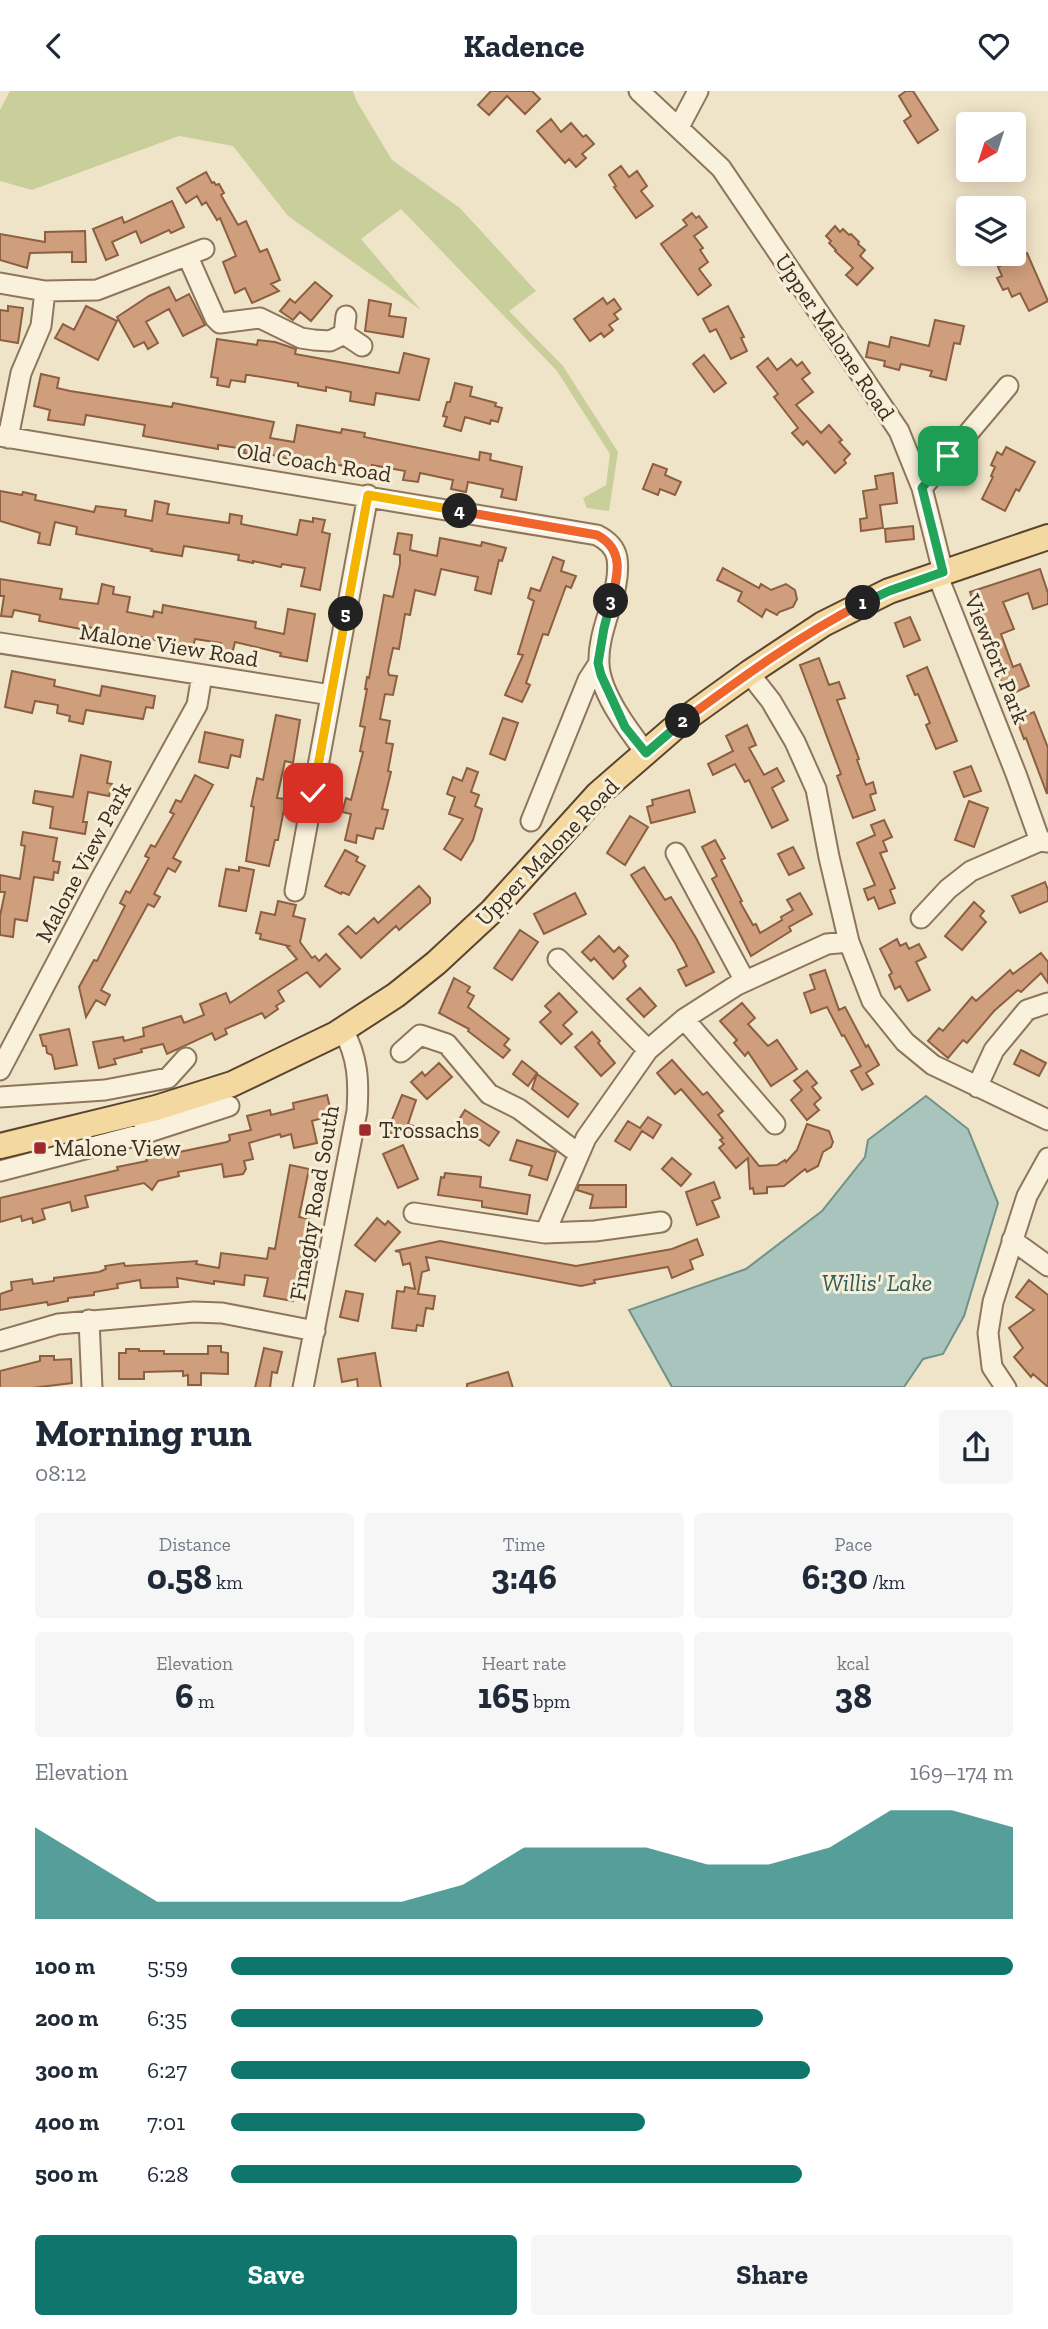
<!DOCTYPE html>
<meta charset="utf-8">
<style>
body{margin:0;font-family:"Zilla Slab",serif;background:#f6f6f7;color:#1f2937;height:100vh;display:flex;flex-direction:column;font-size:26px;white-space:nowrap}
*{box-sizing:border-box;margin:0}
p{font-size:23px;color:#747a83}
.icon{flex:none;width:38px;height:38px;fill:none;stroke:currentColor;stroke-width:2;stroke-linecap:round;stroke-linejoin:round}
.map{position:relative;height:1296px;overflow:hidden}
.panel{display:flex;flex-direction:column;background:#fff;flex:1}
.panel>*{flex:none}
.needle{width:46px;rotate:219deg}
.buttons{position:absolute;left:956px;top:21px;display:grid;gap:14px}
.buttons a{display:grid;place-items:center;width:70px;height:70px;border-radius:7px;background:#fff;box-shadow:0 4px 18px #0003;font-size:35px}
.pin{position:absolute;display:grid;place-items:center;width:60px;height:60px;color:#fff;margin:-30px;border-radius:14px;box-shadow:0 4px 10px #0006}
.km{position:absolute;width:35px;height:35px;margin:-18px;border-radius:50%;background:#222;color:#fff;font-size:19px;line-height:35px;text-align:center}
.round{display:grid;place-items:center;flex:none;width:74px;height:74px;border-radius:7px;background:#f6f6f7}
.summary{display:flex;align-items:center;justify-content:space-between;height:119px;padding:0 35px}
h1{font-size:38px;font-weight:800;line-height:52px}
.figures{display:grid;grid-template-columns:repeat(3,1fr);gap:10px;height:119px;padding:7px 35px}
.figures div{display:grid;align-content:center;border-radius:7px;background:#f6f6f7;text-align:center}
.figures b{font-size:35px;font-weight:800}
.figures small{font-size:19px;font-weight:400}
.figures p{font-size:19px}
.chart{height:196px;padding:14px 35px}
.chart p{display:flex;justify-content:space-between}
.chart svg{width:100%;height:126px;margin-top:7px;fill:#0f766e;opacity:.7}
.button{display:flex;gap:14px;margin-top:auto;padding:14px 35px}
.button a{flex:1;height:80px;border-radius:7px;background:#0f766e;color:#fff;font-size:28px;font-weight:800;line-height:80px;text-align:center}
.button a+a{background:#f6f6f7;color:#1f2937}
ul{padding:0 35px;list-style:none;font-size:23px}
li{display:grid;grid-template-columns:112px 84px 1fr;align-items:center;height:52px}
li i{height:18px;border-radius:9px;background:#0f766e}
header{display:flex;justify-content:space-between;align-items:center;height:91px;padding:0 35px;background:#fff;font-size:32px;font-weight:800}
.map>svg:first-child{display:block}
.green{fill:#c9cf9b}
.water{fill:#a9c4bc;stroke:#6f938a;stroke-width:2}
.building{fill:#cf9f7d;stroke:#8d5f41;stroke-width:2}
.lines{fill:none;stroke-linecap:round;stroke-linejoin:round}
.minor-casing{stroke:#8d765c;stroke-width:23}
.major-casing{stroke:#5b4430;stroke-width:28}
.minor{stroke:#faf1dc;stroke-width:19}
.major{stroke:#f3d9a0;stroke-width:24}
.split-1-casing{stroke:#fff;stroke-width:14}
.split-2-casing{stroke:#fff;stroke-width:14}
.split-3-casing{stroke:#fff;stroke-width:14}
.split-4-casing{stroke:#fff;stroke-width:14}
.split-5-casing{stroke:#fff;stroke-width:14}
.split-6-casing{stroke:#fff;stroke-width:14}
.split-1{stroke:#22a559;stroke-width:9}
.split-2{stroke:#f0652b;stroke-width:9}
.split-3{stroke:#22a559;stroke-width:9}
.split-4{stroke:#f0652b;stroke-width:9}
.split-5{stroke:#f5b400;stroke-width:9}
.split-6{stroke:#f5b400;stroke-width:9}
.poi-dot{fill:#9e2a2b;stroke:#f7eed8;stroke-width:2.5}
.labels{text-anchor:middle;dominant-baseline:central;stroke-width:6;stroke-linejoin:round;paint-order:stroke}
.street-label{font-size:23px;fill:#3d2e20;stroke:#f7eed8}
.poi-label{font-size:23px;fill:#3d2e20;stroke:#f7eed8;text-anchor:start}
.water-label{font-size:24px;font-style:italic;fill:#2f5d5a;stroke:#f7eed8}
</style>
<header><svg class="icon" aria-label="back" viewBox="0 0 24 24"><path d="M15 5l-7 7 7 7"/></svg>Kadence<svg class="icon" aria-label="heart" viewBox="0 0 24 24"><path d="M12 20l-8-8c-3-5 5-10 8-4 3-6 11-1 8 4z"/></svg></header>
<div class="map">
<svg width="1048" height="1297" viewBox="0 0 1048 1297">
<rect width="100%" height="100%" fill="#f0e4c8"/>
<path class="green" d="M10,0H353L356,9L392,69L460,117L536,200L509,220L563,275L618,361L609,420L587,417L583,407L606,394L610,363L557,280L401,118L361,148L421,219L288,125L233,55L179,45L32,99L0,90V19Z"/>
<path class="water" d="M926,1005L968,1038L998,1112L964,1225L943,1263L923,1268L904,1296H672L629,1219L746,1178L822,1120L865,1066L868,1049Z"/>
<path class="building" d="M491,0H532L540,8L525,23L507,5L489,24L478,14Z
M906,0H913L938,39L918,52L904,30L911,25L899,5Z
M551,28L561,41L571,32L583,46L586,44L594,53L582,63L586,67L576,76L569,68L565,72L537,40Z
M621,75L629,86L637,80L647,95L641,100L653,115L636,127L614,96L616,95L609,84Z
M206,81L212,92L214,91L216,94L219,93L224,102L221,104L238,134L246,130L260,161L267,158L280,189L271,193L279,200L252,212L245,197L235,202L223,171L236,165L220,127L217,129L206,111L202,114L197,105L186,112L177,97Z
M172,110L184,136L171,142L169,139L141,152L136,140L112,151L118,164L106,169L93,138L122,126L124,132Z
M692,122L696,127L699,125L707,136L694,145L703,157L700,159L708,171L699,178L711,194L698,204L661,153L687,134L683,129Z
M835,135L840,141L843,138L849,144L851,143L859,151L858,153L865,159L860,165L873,177L857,194L846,184L853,177L835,160L836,159L829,152L831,150L826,145Z
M85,140L86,171H72V161L30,162L27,177L0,169V143L45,151V141Z
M1027,162L1048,210L1029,220L1020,202L1012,206L1008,197L1003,199L997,187L1002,185L998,176Z
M315,191L332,205L311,230L300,221L293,229L280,220L290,208L295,212Z
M169,196L176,210L189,203L205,234L183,245L169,218L146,231L158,252L148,258L144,251L134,256L117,226L149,205Z
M603,207L607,213L614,208L621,218L614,223L618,228L609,234L613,239L604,246L601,242L590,250L574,228Z
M369,209L391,213L389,225L406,227L403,246L365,240Z
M8,215L23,217L18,252L0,249V219L8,220Z
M86,215L117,230L98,269L55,247L63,233L74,239Z
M728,215L744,246L741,247L747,260L731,268L716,238L710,241L703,228Z
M935,229L964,235L960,253L954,252L946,289L930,285L932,280L901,273L899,279L884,275L885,270L866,266L869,251L889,256L891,246L929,255Z
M217,248L257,254L258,249L275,251L296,258L295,263L399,282L404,262L429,268L419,309L376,302L374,314L350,310L351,301L326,296V300L298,295V292L249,284H246L245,291L231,289L229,296L217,294L218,287L211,286Z
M704,264L726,292L714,301L693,273Z
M768,267L777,279L791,268L797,275L802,271L810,282L802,288L813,301L796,314L821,342L829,334L842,349L839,351L850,363L844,369L846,372L835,382L807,350L803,354L792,342L798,337L774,306L778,303L757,276Z
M41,283L59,287L57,297L70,300L172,316L173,312L274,331L270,347L294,351L297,334L341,342L342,338L365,342L364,346L479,369L480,361L491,363L490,369L522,376L516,409L501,406L503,398L468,391L466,401L451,398L453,389L420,382L418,391L403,389L405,380L372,374L371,380L307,368L306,372L260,361V365L244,362L245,358L218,354V358L143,345L145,334L86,324L84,334L48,329L50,319L34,315Z
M455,292L472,296L470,305L496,312L495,315L502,317L498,331L491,329L490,333L465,326L461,340L444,335L447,326L443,325L447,311H450Z
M1006,356L1035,371L1019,400L1016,398L1005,420L982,408L993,386L991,385L995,376L991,374L997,361L1002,364Z
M653,373L667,378L665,384L681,391L675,404L660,398L658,404L643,398Z
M893,382L897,412L880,414L883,437L861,440L860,428L867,427L863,400L877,398L875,385Z
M0,400L22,404L23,401L36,404L35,409L94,421L96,415L126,419L125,425L152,430L155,410L169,413L167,423L229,432L230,423L242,425L241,433L297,444L300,429L313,431V427L325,429L322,441L330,443L320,499L301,495L305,477L282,473L281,476L253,470V472L238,469L239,464L184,455L182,465L151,460L152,458L76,443L77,436L55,431L50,454L38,452L40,442L0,430Z
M913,435L914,448L886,451L885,438Z
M398,442L412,444L410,459L437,465L440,447L481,455L482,451L506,457L502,470L499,469L491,503L475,499L478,486L441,478L435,504L415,499L410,524L405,523L399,558L393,557L388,580L389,584L397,585L393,604L385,603L380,628L390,630L386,652L393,653L388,680L391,681L382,718L388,719L383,738L376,737L373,748L357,744L356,752L345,749L351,723L342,721L346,707L351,709L363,661L360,660L365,636L360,635L367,598H365L367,586L369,587L384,504L393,506L400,473V464L394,463Z
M553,466L564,470L561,480L576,485L571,497L566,495L548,544L543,543L526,592L530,594L522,611L505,604L523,564L518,563L534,510L528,507L531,497L540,500Z
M723,477L759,497L761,493L771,499L786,493L795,499L797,508L793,516L779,521L777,524L766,518L762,526L738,510L742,501L717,489Z
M1040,478L1048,502V513L1033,518L1028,502L1003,511L1014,538L1001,543L1013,576L1020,573L1029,595L1009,604L999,586L1001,581L982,540L970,501Z
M0,488L62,498L60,508L98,513L102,493L114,496L113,503L130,506L127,521L153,526L154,520L162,522L163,514L256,531L255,537L284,543L288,518L315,523L307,570L280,565L281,562L235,551L232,563L220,560L221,552L195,548L193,556L82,535L81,538L39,530L40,524L14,519L12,526L1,525L4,505H0Z
M910,526L920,549L904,556L895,532Z
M819,567L829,594L839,591L845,607L837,609L859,668L857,669L866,694L873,691L876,702L870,704L875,719L853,727L837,685L841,683L800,574Z
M927,576L957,650L936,658L926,634L930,632L918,603L915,604L907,585Z
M12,580L55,589L54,595L100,605L102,595L155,605L153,617L146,616L143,628L86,619L83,633L69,630L70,625L57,622L58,614L35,610L32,622L5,616Z
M1034,621L1048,657L1047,703L1026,647L1024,648L1018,632L1020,631L1019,627Z
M276,624L300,629L293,672L285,670L277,707L286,708L278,749H275L269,775L246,770L254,716L251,715L257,687L263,689Z
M503,627L518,632L505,669L490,663Z
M747,634L756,654L749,657L764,684L777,677L784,690L772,697L788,729L772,737L749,689L745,691L735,673L713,684L708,673L733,660L726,645Z
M205,641L243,649L240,666L231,664L228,677L199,671Z
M81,664L111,671L107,692L112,693L109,705L88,701L83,731H87L85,743L50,737L53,716L33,712L35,700L73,706Z
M971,675L981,700L964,706L954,681Z
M467,677L478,681L471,701L479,704L475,715L482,718L473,749L461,769L444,758L463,728L449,723L455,706L447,703L453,686L462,690Z
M195,684L213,694L173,767L181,771L175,781L168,777L154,803L160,806L154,816L148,813L101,899L110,904L105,914L96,909L86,926L79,896L94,869L97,870L125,815L120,812L126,800L130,802L149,767L145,765L151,754L155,756L174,723L170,721L176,709L181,711Z
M689,699L695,721L651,732L647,716L653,714L652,709Z
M969,710L988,717L974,756L955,749Z
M630,725L648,736L625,774L607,762Z
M884,729L892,746L883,750L887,760L880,762L895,797L890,799L895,812L879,818L874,806L868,809L864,798L875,794L857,752L875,744L871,734Z
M23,741L57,747L53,770L60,771L58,782L54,781L53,789L34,786L27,830L15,828L13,846L0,844V825L5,801H0V784L20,788L25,755L21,754Z
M715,749L725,767L721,769L742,810L740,811L753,834L756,833L760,842L782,829L781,826L793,819L787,809L800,802L812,823L789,836L791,840L751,865L712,788L717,785L702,756Z
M793,756L804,777L789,784L778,763Z
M345,759L358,766L356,770L365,775L349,804L342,801L341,803L325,795Z
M239,776L254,779L246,820L219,815L226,778L239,780Z
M644,776L665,809L671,806L696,847L714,881L686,895L678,879L687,875L675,852L631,784Z
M1045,791L1048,799V810L1020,822L1012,805Z
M419,795L430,807V812L399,839L396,835L361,867L339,843L348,835L356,843L374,827L378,832Z
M575,802L586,823L544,843L534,823Z
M278,810L296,814L293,825L305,828L300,851L312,867L315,865L319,870L326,863L340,878L332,885L320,896L307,881L278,900L284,910L276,915L278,918L265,927L262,922L225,938L227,943L215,949L212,942L167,963L163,953L141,958L142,961L114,968L116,973L99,977L93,951L123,946L124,950L144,945L143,937L181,925L184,932L204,924L200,913L226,902L230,912L297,868L287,856L289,855L260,848L261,843L256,842L261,821L275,824Z
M974,811L984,820L980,825L986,831L962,859L945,845Z
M520,839L538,851L512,889L494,877Z
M599,845L614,861L619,856L628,865L623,870L626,875L613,888L594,867L591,870L582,861Z
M897,848L900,855L906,852L909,858L919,853L926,866L916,871L930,899L908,910L900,895L895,898L889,884L892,882L880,858Z
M1041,862L1048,871V892L1041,882L1021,901L1018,899L994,920L967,952L963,949L948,967L928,950L939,937L943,940L972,906L976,910L1010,879L1013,883Z
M825,879L839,919L845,916L866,956L868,954L879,974L866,982L873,993L862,999L851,980L861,975L844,944L842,945L827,916L811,922L804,902L815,898L810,884Z
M454,887L470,896L467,901L474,905L468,916L509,948L504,954L510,959L503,967L468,940L469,938L439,922Z
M640,897L656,915L644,926L627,908Z
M559,902L577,921L563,934L572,943L561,953L540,931L551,921L545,915Z
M742,912L755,927L748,933L768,955L777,949L797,978L771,995L748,961L745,965L734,952L737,949L720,930Z
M69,938L77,974L55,978L52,964L47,962L46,955H43L40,944Z
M592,941L600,950L598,952L615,972L601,985L575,956Z
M1021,959L1046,972L1039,985L1014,973Z
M672,969L703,1004L707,1001L723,1020L718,1024L759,1075L777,1074L785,1069L786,1071L797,1059L807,1033L829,1040L833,1051L831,1056L823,1061L818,1075L807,1081L805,1078L784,1095L767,1096V1102L754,1103L753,1097L750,1098L748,1067L736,1077L719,1057L724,1053L720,1049L723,1047L681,998L675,1003L657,982Z
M522,970L537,982L528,995L513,983Z
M439,972L452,986L427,1008L411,991L422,981L425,985Z
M807,980L817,992L812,996L821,1007L814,1013L819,1019L807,1029L791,1009L802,999L794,990Z
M537,983L578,1013L568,1026L532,998Z
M327,1004L332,1024L312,1030L317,1052L294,1057L291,1043L281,1046L280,1043L249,1052L253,1068L244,1070L246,1078L243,1083L224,1086L222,1073L178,1081L179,1085L158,1090L152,1099L144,1092L85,1105L88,1116L72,1120L70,1111L42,1118L45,1128L33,1132L32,1127L22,1130L21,1125L0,1131V1107L118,1079L117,1076L147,1070L145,1064L164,1060L165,1064L227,1051L230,1049L229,1044L251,1039L247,1025L270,1019L271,1024L294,1018L293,1012Z
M402,1004L416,1009L408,1033L422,1038L406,1047L387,1041Z
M465,1019L499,1041L489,1055L468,1041L464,1047L452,1040Z
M648,1026L661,1034L653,1047L642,1040L630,1059L615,1050L628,1030L640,1037Z
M517,1049L556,1061L547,1089L529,1084L532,1075L510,1069Z
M403,1054L418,1088L398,1097L383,1063Z
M672,1067L691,1083L681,1095L662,1078Z
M290,1074L309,1078L299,1126L309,1128L293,1210L264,1205L268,1187L245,1184L244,1194L214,1190V1193L177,1187L178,1196L141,1197L140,1189L117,1193L118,1197L94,1201V1204L68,1207V1210L48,1214L47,1211L0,1219V1203L12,1199L11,1191L32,1188L33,1193L54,1190V1187L99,1181L106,1178L105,1175L124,1172L125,1175L197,1170L196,1173L219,1177L221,1162L267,1168L269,1157L275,1158Z
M445,1082L481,1086L480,1096L530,1104L527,1123L482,1116V1110L438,1104L441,1086L444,1087Z
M714,1091L720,1107L712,1110L719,1126L697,1134L686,1101Z
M579,1094H626V1116L590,1117L593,1104L577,1099Z
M377,1127L385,1134L388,1130L400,1141L375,1170L355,1154Z
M697,1148L703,1164L690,1169L693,1178L672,1187L668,1176L594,1189L595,1192L581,1195L426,1166L429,1179L422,1181L418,1203L435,1205L433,1218L426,1217L423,1235L417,1234L416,1240L392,1237L397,1200L404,1201L405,1196L415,1198L410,1172L403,1174L400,1161L395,1160L440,1150L576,1175L672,1158Z
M1029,1189L1048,1204V1296L1033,1283L1031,1286L1014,1266L1023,1257L1009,1237L1034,1219L1016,1206Z
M346,1200L363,1203L358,1230L340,1226Z
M208,1255H221V1261L228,1262V1283L201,1282V1294H188V1284L183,1285V1280L144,1281V1288H119V1262H126V1258H139V1260H164V1263H208Z
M264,1257L282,1261L277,1282L272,1281L270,1297H255Z
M375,1262L381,1297H358L357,1288L342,1291L338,1268Z
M40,1265H54V1269L71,1268L72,1292L32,1297H0V1280L40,1270Z
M508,1281L513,1297H467V1293Z"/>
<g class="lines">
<g class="minor-casing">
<path id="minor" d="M639,0L721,77L899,340L922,397L943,481
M679,36L698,0
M188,166L215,227L220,232L260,227L301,247L314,249L330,250L344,243
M0,192L45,200L97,199L204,158
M346,225L344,243L362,255
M0,345L597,444C607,449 615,456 617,467C622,502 597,537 599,573C600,602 629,640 646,662
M8,347L21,282L41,235L45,200
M922,397L1008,295
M937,483L1016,683L1040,750
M0,552L331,604
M749,582L771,610L795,651L816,698L829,766L849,851L872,910L905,951L933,974L1048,1029
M531,730L588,589L599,572
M676,762L745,890
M295,800L368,404
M921,827L948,798L971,780L1040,750L1048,751
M558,868L648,959
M684,928L775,1033
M401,961L420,944L447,953L489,1003L519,1018L579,1063
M0,979L98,793L197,614L202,584
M977,996L994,959L1027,919L1048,912
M0,1006L105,999L168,987L186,967
M146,1042L229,1015
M0,1080L146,1042L141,1021
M414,1122L545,1142L595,1140L661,1131
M545,1142L586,1047L648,959L684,928L737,894L827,853L849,851
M1012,1149L1048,1175
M89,1229L92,1297
M0,1250L58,1233L194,1221L222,1222L315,1240
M303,1297L357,1020C359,990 358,966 343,939
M1006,1297L992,1276L988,1242L993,1211L1027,1105L1048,1067"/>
</g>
<g class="major-casing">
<path id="major" d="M0,1055L156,1017L232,993L336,943L396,904L436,872L492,820L598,703L681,631L749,582L823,533L889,500L1048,446"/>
</g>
<use href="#minor" class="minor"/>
<use href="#major" class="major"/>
</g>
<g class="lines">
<g class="split-1-casing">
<path id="split-1" d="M863,512L889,500L943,481L922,397L948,365"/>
</g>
<g class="split-2-casing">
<path id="split-2" d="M683,630C741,587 799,545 863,512"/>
</g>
<g class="split-3-casing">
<path id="split-3" d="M611,510L604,537L598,572L601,584L625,636L646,662L683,630"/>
</g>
<g class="split-4-casing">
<path id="split-4" d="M460,420L597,444C625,459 618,484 611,510"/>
</g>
<g class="split-5-casing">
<path id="split-5" d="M346,523L368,404L460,420"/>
</g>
<g class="split-6-casing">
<path id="split-6" d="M313,702L346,523"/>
</g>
<use href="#split-1" class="split-1"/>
<use href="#split-2" class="split-2"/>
<use href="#split-3" class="split-3"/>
<use href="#split-4" class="split-4"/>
<use href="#split-5" class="split-5"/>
<use href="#split-6" class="split-6"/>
</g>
<g class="poi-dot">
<rect x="358" y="1032" width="14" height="14" rx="3.5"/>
<rect x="33" y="1050" width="14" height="14" rx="3.5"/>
</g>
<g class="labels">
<g class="street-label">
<text transform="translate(835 246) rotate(56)">Upper Malone Road</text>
<text transform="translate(314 371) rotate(9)">Old Coach Road</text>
<text transform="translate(169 554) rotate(9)">Malone View Road</text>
<text transform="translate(997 568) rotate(68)">Viewfort Park</text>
<text transform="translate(547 761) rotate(-46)">Upper Malone Road</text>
<text transform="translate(83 771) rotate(-62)">Malone View Park</text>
<text transform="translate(314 1112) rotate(-80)">Finaghy Road South</text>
</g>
<g class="poi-label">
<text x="379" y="1039">Trossachs</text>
<text x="54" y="1057">Malone View</text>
</g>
<g class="water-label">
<text x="877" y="1191">Willis' Lake</text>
</g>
</g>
</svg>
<div class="buttons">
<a><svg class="needle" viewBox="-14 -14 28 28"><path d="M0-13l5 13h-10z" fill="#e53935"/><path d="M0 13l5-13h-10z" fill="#747a83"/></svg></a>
<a><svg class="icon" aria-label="layers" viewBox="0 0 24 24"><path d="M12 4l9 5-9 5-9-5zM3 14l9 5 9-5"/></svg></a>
</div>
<div class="pin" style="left:948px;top:365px;background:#1e9e55"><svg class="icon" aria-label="arrive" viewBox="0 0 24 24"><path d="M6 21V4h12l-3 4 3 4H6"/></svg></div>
<div class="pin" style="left:313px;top:702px;background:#d93025"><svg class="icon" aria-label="check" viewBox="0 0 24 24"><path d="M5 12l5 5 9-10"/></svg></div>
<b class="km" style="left:863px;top:512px">1</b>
<b class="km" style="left:683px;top:630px">2</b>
<b class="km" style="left:611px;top:510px">3</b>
<b class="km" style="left:460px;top:420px">4</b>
<b class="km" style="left:346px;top:523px">5</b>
</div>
<section class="panel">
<div class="summary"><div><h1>Morning run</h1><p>08:12</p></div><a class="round"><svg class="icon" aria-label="share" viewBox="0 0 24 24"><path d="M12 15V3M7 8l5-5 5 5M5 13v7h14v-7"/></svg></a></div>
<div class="figures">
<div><p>Distance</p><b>0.58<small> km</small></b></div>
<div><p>Time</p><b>3:46</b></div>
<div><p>Pace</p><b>6:30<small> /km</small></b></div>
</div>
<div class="figures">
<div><p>Elevation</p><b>6<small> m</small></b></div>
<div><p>Heart rate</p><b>165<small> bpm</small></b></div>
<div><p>kcal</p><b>38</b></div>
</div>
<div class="chart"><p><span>Elevation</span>169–174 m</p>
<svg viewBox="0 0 160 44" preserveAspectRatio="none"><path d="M0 44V12L10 25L20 38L30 38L40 38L50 38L60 38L70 32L80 19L90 19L100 19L110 25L120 25L130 19L140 6L150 6L160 12V44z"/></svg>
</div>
<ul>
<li><b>100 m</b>5:59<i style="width:100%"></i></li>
<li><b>200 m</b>6:35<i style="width:68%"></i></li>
<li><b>300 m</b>6:27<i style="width:74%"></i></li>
<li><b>400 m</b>7:01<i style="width:53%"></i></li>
<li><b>500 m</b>6:28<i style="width:73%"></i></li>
</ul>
<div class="button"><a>Save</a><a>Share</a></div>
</section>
